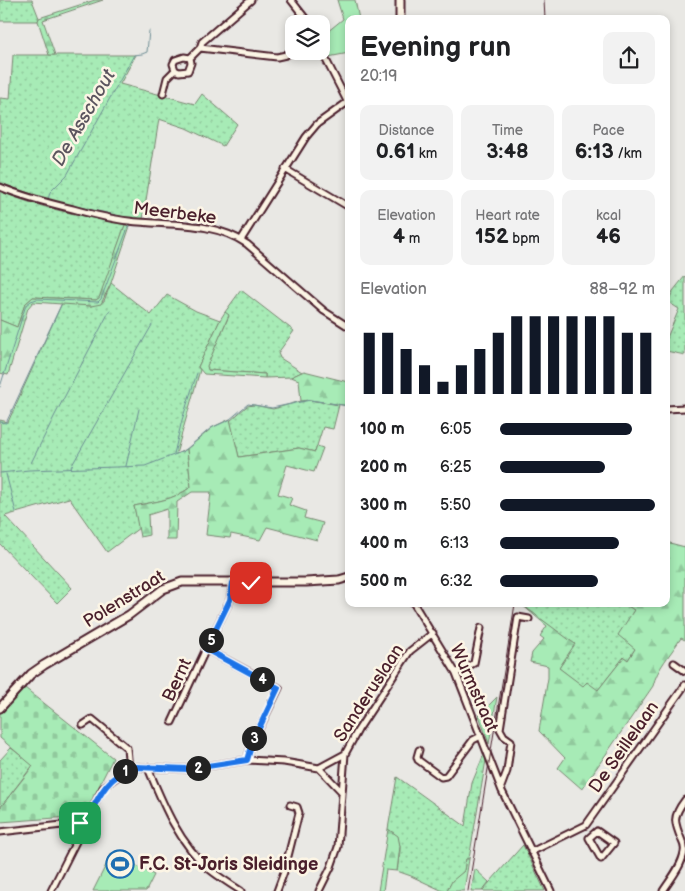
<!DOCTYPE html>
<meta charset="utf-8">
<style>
body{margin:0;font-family:"Balsamiq Sans",sans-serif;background:#f2f2f2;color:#202124;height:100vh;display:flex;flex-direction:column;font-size:19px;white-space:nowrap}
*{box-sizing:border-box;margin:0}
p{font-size:16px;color:#757577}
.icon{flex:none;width:28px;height:28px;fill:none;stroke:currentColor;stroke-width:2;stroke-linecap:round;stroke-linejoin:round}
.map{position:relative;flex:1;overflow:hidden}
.details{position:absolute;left:345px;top:15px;width:325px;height:592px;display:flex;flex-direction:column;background:#fff;border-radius:10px;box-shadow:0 2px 8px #0003}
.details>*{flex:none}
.tools{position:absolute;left:285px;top:15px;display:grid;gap:10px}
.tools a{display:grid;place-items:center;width:45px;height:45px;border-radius:10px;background:#fff;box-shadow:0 2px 8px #0003;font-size:25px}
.pin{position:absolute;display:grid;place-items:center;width:42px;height:42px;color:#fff;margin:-21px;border-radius:10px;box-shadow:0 2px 8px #0006}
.km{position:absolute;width:25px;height:25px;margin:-12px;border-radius:50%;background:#222;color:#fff;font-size:14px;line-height:25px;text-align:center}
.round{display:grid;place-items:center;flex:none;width:52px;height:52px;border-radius:10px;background:#f2f2f2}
.head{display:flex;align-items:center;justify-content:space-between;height:85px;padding:0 15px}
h1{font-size:28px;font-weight:800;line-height:38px}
.figures{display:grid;grid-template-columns:repeat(3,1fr);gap:8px;height:85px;padding:5px 15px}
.figures div{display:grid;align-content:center;border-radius:10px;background:#f2f2f2;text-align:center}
.figures b{font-size:21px;font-weight:800}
.figures small{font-size:14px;font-weight:400}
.figures p{font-size:14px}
.chart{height:140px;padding:10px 15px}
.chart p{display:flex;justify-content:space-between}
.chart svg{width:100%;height:90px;margin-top:5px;stroke:#111827;stroke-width:6}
ul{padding:0 15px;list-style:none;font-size:16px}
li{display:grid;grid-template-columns:80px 60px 1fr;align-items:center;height:38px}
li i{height:12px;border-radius:6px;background:#111827}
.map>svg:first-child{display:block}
.grass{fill:url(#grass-dots);stroke:#788570}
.forest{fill:url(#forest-firs);stroke:#788570}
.cemetery{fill:url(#cemetery-stones);stroke:#788570}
.park{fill:#a7ebb6;stroke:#788570}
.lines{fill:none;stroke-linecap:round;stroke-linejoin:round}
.stream{stroke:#6c8c93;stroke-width:1}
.street-casing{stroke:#4a1f2b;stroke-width:9}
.secondary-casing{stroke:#4a1f2b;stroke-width:11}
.street{stroke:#fcf5e5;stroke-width:5}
.secondary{stroke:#fcf5e5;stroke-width:7}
.rail{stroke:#4a1f2b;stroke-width:1}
.route-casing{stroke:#fff;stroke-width:10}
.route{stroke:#1a73e8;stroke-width:6}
.labels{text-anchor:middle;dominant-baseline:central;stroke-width:5;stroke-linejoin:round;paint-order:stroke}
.street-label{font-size:18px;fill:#4a1f2b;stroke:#fcf5e5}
.poi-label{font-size:18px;font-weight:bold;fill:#4a1f2b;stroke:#fcf5e5;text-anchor:start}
.water-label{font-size:19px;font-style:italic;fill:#5b555f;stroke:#fcf5e5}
</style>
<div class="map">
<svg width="685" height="891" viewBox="0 0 685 891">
<defs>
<pattern id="grass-dots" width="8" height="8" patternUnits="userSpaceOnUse" patternTransform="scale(1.25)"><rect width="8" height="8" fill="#a7ebb6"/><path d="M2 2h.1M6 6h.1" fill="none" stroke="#91c99d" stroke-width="1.8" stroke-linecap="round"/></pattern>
<pattern id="forest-firs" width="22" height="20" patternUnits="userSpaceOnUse" patternTransform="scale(1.25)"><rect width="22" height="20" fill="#a7ebb6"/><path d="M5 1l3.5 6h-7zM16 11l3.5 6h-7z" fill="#91c99d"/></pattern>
<pattern id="cemetery-stones" width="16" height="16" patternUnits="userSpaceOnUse" patternTransform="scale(1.25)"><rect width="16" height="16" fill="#a7ebb6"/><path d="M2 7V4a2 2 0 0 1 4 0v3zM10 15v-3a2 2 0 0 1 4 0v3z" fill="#91c99d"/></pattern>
</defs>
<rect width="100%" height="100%" fill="#e9e8e4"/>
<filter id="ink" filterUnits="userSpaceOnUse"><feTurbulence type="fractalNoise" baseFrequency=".02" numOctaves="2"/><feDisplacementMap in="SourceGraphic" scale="10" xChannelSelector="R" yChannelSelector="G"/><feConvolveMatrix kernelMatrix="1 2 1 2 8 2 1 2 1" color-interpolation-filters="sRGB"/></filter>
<g filter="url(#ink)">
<path class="grass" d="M0,0H32L39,18L38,21H0Z
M13,55H136L120,84L195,104L202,94L237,124L223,146L186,128L159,119L143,219L123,218L49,200L0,183V98L10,99Z
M0,191C39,209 83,215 125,225L100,298L96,300L33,297L25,304L17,327L0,320Z
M685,276V355L666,351V340L679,309L668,302L673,291Z
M111,283L151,315L167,295L196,311L220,320L198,367L200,370L176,454L187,449L191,487C171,501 158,501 134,506L139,528L107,552L69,498L5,516L72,588L57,603L0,544L1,518L0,517V420L8,422L62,303L91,306L104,301Z
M241,290L294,331L278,353L280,358L302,372L291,377L265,378V374L208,370L206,366L229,316L225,312Z
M310,400L339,405L333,429L323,427L315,452L299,448L239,457L230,421L247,406L254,405L273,409L301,401Z
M521,604H625L634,610L635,649L628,660L624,657L598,690L583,687L559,668L574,644Z
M11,748L33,765L0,808V760Z
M484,754L486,760L469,859H466L464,871L449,886L447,891H443L411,876L397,871C399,852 406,842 388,829L397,777L465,826L472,783Z
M523,845L545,891H482Z"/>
<path class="forest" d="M95,0H103L43,20L55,55H49L38,21L39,18Z
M125,225L130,226L111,283L101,304L91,306L33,302L28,308L8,375L0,373V320L17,327L25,304L33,297L96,300L99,298Z
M225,312L229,315L207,366L208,370L265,374V378L204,374L198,367L220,320Z
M304,371L348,382L349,406L310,400L301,401L299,380L291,377Z
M230,419L239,457L299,448L315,452L317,446L323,448L314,472L287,465L278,494L292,498L289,505L306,511L304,518L323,523L317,540L267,527L260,540L231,534L230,538L206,535L211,492H192L177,502L176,540H167V509L148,515L149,535L140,537L134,506C157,501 171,501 191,487L187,449L213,427Z
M666,542L685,547V640L681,638C671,654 657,668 653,686L582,789L558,768L565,758L539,731L548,678V666L530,662L532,653L544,639L540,636L547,626L521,604L575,644L559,668L583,686L587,682L598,690L624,657L628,660L635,649L618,635L634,610L625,604H666Z
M388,829L398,836L400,846L397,871L386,870L383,891H378Z
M466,859H469L464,891H447L452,881L464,871Z
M475,869L489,882L482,891H471Z"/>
<path class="cemetery" d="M25,688L113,758L84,816L0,822V808L33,766L0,738V714Z"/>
<path class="park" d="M337,0H355L359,19H349V53L328,57L321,37L343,19Z
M497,697L489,744L479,715Z
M112,853L154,875L146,891H93Z"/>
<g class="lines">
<path class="stream" d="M129,218L48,200L50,192L67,175L134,55L142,54L147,52L149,31
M0,387L26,305L31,301L37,299L98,302L101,299L129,225
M0,422L6,423L61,305
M174,454L182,420L197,373
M31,463L55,415L110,310
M126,466L139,409
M71,467L152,325
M0,473L29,470L145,466L184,451L211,428L229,420L248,404L272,408L310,400L349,406
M6,474L16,512"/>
<g class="street-casing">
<path id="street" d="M291,0L310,24
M200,48L277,57L286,55L294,48
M321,50L347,101
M175,70L179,72L188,71L191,63L190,58
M163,94L167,78L175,70L173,64L175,60L184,57L190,58L200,48L202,42L251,0
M285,169L349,207
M0,187C24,197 48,203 73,209C91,214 110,219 129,221C169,226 212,220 247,244L324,311L349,327
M241,240L306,137L317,124L349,101
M666,409L685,408
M233,583L230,600L206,649L279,688L252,743L247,760
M414,604L456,673L502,791L551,891
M674,663L685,671
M456,673L474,663L481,628
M172,722L206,649
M83,725L92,719L127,748L129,769
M419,750L417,757L418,760L441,777L446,776L473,740L481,736
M148,768C163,804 178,842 209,869C219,877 230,884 241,891
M319,768L341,791
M501,787L507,771L511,741L504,736L500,729L518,617L529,619
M597,831L614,843L601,859L589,838Z
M0,832L80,823L85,824
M531,852L586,825L685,685
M51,891L103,788C113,779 123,771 136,767L188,769L247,760L284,762L319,768L345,754
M277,891L284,872L299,813L297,807L290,805
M319,891L331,867L338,847L345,754L358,730L410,651L433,633
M663,891C670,880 682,866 684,852C685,848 684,845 682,841C674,822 672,817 685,800"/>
</g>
<g class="secondary-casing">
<path id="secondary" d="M400,19V0
M0,708L31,674L44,665L129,615L163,589L182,582H306L339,580L349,577"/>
</g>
<use href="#street" class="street"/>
<use href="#secondary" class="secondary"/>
<path class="rail" d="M544,0L545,19
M468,891L515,604"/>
</g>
</g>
<g class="lines" filter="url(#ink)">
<g class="route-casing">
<path id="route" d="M80,823L85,824C98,798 106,775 136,767L188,769L247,760L252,743L278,688L206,649L230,600L233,583H251"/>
</g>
<use href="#route" class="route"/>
</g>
<defs>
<g id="stadium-ring" transform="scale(1.4375)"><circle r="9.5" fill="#fcf5e5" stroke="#1f6fb2" stroke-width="1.5"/><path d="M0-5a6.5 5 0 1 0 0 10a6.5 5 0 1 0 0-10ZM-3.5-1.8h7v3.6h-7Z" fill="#1f6fb2"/></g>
</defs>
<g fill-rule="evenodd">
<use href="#stadium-ring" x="120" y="864"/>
</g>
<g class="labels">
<g class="street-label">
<text transform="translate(175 213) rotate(7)">Meerbeke</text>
<text transform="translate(124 599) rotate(-32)">Polenstraat</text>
<text transform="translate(177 680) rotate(-65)">Bernt</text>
<text transform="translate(474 688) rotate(66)">Wurmstraat</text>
<text transform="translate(369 693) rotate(-57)">Sanderuslaan</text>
<text transform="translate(624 747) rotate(-55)">De Seillelaan</text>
</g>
<g class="poi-label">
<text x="139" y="864">F.C. St-Joris Sleidinge</text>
</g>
<g class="water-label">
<text transform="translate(84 118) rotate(-60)">De Asschout</text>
</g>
</g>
</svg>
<div class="tools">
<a><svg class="icon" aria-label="layers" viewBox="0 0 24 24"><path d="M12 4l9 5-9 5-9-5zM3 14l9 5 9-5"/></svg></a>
</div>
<div class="pin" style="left:80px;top:823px;background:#1e9e55"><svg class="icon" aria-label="arrive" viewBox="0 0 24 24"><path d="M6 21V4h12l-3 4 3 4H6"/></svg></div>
<div class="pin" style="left:251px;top:583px;background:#d93025"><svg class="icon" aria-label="check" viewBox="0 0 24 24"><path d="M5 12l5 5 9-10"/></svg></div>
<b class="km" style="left:125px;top:771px">1</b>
<b class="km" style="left:198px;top:768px">2</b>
<b class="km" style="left:254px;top:738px">3</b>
<b class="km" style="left:262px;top:679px">4</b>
<b class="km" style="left:211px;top:640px">5</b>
<section class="details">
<div class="head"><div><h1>Evening run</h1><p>20:19</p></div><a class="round"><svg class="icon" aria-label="share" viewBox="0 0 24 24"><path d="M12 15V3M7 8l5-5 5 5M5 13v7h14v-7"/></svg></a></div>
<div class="figures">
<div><p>Distance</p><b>0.61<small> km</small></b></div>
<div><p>Time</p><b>3:48</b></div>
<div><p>Pace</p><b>6:13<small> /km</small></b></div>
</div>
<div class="figures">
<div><p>Elevation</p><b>4<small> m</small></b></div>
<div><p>Heart rate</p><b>152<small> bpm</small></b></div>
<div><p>kcal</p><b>46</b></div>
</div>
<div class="chart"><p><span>Elevation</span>88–92 m</p>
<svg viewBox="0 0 160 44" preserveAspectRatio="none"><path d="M5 44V14M15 44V14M25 44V22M35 44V30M45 44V38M55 44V30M65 44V22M75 44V14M85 44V6M95 44V6M105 44V6M115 44V6M125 44V6M135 44V6M145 44V14M155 44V14"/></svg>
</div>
<ul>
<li><b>100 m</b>6:05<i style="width:85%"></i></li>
<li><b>200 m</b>6:25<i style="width:68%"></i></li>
<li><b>300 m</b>5:50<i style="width:100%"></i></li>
<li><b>400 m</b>6:13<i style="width:77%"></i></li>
<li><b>500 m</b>6:32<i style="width:63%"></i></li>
</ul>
</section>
</div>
